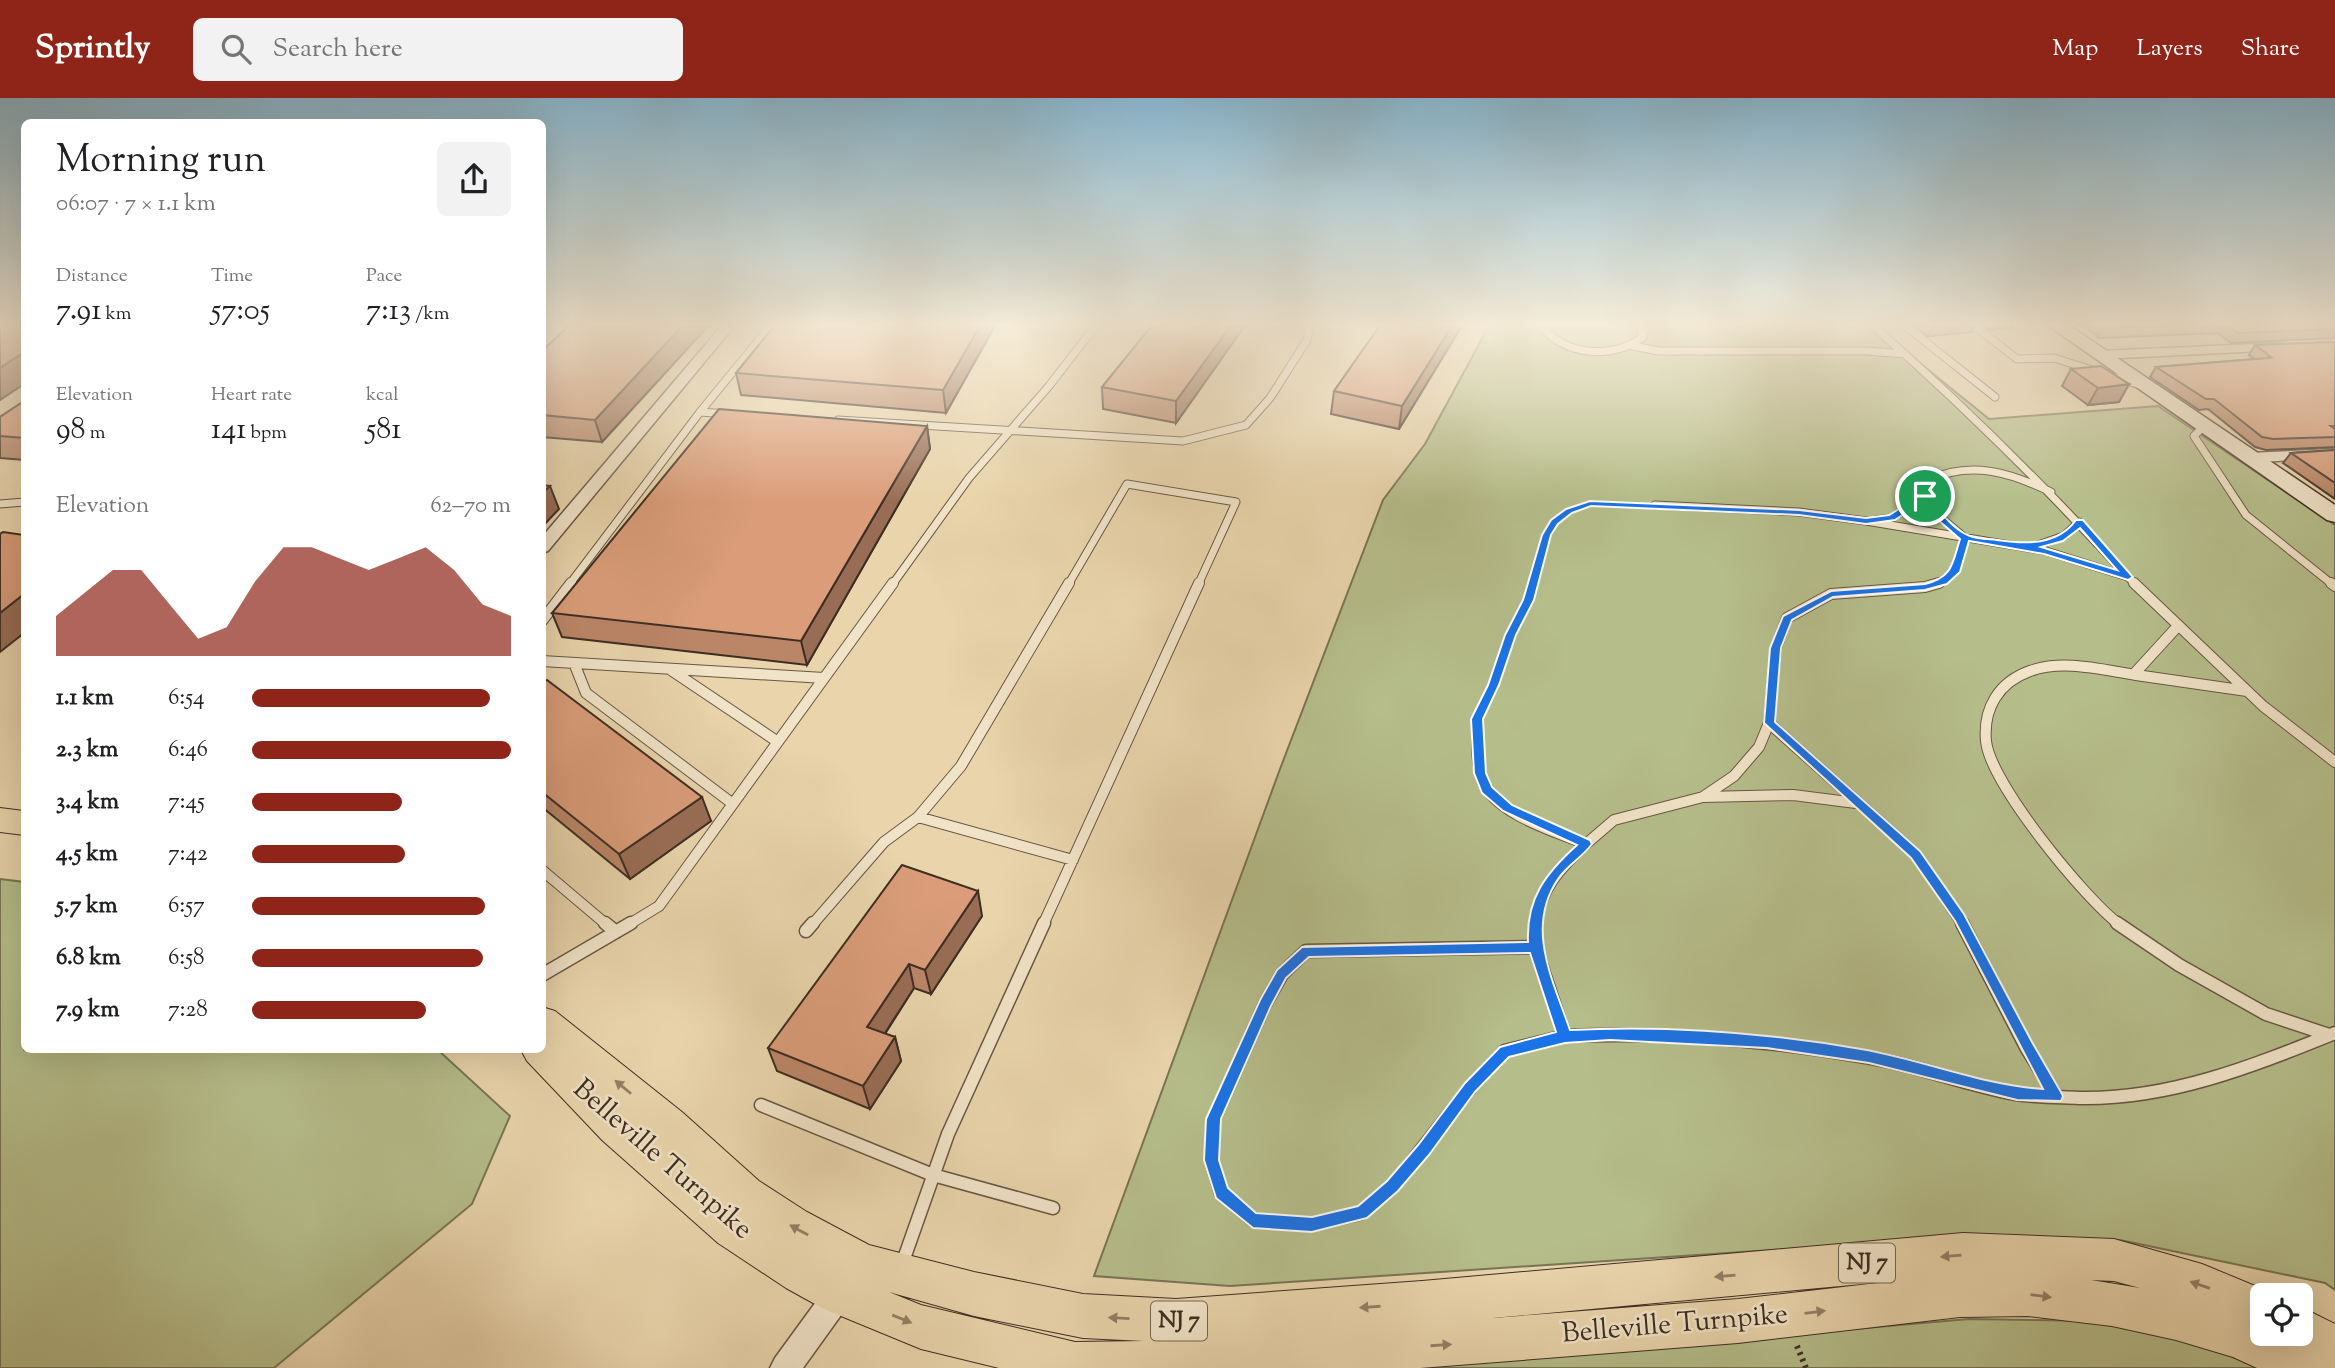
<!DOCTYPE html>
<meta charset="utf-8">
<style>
body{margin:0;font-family:"Sorts Mill Goudy",serif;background:#f2f2f2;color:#202124;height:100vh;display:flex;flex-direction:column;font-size:26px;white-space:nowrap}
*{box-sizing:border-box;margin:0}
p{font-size:23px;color:#757577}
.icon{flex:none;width:38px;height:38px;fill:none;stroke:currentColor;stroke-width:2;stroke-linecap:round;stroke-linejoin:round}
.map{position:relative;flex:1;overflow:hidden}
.sheet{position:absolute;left:21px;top:21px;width:525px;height:934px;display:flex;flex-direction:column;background:#fff;border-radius:10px;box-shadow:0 7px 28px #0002}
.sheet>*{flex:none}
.fabs{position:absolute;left:2250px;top:1185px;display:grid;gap:14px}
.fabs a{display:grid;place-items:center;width:63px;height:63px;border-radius:10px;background:#fff;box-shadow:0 7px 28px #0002;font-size:35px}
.pin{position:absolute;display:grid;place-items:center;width:60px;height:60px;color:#fff;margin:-30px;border:4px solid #fff;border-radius:50%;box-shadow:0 2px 7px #0007}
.round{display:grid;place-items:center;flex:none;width:74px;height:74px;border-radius:10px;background:#f2f2f2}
.overview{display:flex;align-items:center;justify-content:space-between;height:119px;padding:0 35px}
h1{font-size:38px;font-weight:600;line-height:52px}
.metrics{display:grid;grid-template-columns:repeat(3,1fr);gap:10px;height:119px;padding:7px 35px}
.metrics div{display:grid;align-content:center}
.metrics b{font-size:30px;font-weight:600}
.metrics small{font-size:19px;font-weight:400}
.metrics p{font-size:19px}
.chart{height:196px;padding:14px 35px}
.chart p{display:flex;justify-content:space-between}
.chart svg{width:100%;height:126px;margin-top:7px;fill:#8f2418;opacity:.7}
ul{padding:0 35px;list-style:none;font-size:23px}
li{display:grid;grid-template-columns:112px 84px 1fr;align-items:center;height:52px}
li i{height:18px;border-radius:9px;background:#8f2418}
header{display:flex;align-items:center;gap:42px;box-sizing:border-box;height:98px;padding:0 35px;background:#8f2418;color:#fff}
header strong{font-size:33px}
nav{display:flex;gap:38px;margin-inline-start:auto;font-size:24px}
.search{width:490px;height:63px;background:#f2f2f2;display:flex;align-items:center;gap:18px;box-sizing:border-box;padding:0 24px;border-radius:10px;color:#757577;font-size:26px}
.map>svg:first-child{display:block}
.green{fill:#b5bd8a;stroke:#797556;stroke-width:2}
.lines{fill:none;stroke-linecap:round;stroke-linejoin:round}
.lane-far2-casing{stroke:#685745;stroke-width:9}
.lane-far1-casing{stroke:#685745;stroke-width:12}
.lane-casing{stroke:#685745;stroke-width:15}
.street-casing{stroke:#685745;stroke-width:3}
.secondary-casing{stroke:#3d2d23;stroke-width:3}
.primary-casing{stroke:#3d2d23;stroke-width:2}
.path-far2{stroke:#3d2d23;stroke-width:3.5;stroke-dasharray:2 2.5;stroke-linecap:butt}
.path-far1{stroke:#3d2d23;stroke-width:4.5;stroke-dasharray:2 3.5;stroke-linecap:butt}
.path{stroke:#3d2d23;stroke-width:6;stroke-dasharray:2.5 4.5;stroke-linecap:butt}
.lane-far2{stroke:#f1e3c8;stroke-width:7}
.lane-far1{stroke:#f1e3c8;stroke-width:10}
.lane{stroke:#f1e3c8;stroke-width:12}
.street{fill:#f1e3c8;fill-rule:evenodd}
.secondary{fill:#f1e3c8;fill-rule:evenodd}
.primary{fill:#e9d4ab;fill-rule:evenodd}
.rail-casing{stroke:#3d2d23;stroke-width:6}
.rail{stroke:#f1e3c8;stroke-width:4.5;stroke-dasharray:12;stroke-linecap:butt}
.wall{fill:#bb8668;stroke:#3d2d23;stroke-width:2}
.shaded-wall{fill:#996d55;stroke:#3d2d23;stroke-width:2}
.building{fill:#da9c79;stroke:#3d2d23;stroke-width:2}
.oneway{fill:#938067}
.route{fill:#1a73e8;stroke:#fff;stroke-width:2;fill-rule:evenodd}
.labels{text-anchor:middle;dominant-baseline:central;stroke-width:5;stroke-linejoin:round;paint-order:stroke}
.shield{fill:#f1e3c8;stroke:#736454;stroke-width:2}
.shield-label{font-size:23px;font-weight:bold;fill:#3d2d23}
.near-street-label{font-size:28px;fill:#3d2d23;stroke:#f1e3c8}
</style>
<header>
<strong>Sprintly</strong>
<div class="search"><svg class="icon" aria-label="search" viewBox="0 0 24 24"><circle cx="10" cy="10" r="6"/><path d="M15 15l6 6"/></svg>Search here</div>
<nav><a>Map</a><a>Layers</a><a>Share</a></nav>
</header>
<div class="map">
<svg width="2335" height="1270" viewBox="0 0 2335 1270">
<rect width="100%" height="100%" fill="#e9d4ab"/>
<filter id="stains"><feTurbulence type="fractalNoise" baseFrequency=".00286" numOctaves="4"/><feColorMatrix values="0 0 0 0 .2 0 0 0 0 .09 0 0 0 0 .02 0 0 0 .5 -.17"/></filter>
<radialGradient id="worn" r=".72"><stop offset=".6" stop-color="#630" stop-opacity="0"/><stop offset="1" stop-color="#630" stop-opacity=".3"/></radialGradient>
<path class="green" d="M1490,226H1872L1989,321L2158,308L2335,427V1192L2325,1185L2120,1142L1937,1141L1230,1188L1094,1178L1280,671L1383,402L1425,346Z
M0,781L24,784V952H438L510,1018L472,1106L274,1270H0Z
M1969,1221L2103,1223L2189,1243L2263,1270H1401Z"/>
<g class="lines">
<g class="lane-far2-casing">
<path id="lane-far2" d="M1540,226C1562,258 1613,262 1643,239L1639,226
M1871,226C1962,306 2047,390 2128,479
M1903,226L1995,299
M1972,226L2017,261L2054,260L2140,287
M1633,248L1659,253H1867L1905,256
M700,314L729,316
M838,322L1183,343L1246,327L1270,300L1307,242L1311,226
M2204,328L2194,338L2246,417L2333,487
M0,406L24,404
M1655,407L1799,414L1866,423L2046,453L2128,479L2136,487
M1876,422L1891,420L1925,398
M2032,449L2064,438L2079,424
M569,487L700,314L772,226
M892,487L969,380L1049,288L1097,226
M1068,487L1127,386L1236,404L1198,487
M1933,487C1957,480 1959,461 1965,440L1933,413L1925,398L1929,382C1971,362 2011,375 2051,394"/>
</g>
<g class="lane-far1-casing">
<path id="lane-far1" d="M2134,485L2263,608L2335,664
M2331,485L2335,488
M542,523L571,485
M542,563L824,580
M574,565L586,595L733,706
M671,572L778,644
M2134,576L2177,529
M1477,621C1478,641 1475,662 1482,681C1494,716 1554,733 1586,746C1561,769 1540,791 1536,827
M1769,625L1916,756L1963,827
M1704,699L1793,697L1856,705
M918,719L1073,762
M1586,746L1614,722L1703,699L1734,678L1759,649L1769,625L1776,550L1787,520L1831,496L1925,489L1939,485
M542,772L607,827
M628,827L659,808L893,485
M812,827L884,744L918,719L961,668L1069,485
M1043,827L1199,485
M2120,827C2085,801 1990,685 1986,643C1983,610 1999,584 2030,573C2064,561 2102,572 2136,577C2173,582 2210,588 2247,593"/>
</g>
<g class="lane-casing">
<path id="lane" d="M605,825L616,834
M1962,825L2026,949L2056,998
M2117,825L2179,867L2266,916L2329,937
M806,833L813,825
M1535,849L1536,825
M1535,849L1565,938L1505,953L1470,990L1393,1088L1362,1115L1312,1127L1253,1122L1221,1095L1211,1062L1214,1021L1265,906L1282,876L1306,853Z
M542,877L631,825
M1565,938C1665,934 1768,942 1866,959C1917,967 1965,987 2016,996C2036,999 2059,999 2079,1000C2169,1002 2253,968 2335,935
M761,1007L933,1077L1053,1110
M901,1169L948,1036L1044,825"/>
</g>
<g class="street-casing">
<path id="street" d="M723,226H736L548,453L542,455V439Z
M2278,245L2283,246V252L2100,261L2093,257L2100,253Z
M2335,351V359L2249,365L2241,360L2249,355Z
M839,1182L849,1186L853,1196L849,1206L803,1270H770L775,1260L829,1186Z"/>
</g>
<g class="secondary-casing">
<path id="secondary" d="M2046,226H2067L2335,407V424L2327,422Z"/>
</g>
<g class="primary-casing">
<path id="primary" d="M0,710L24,713V737L0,734Z
M542,909L555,913L682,1014L759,1083L807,1114L869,1147L974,1174L1083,1196L1176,1201L1422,1183L1963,1135L2114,1141L2202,1166L2277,1197H2263V1236H2301V1209L2335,1226V1270H2257L2233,1259L2176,1242L2112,1228L2028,1218L1960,1219L1738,1245L1420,1270H999L921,1251L824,1211L786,1190L718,1145L602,1042L527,963L521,952H542ZM2091,1182L2114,1183L2140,1190ZM1895,1183L1738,1201L1493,1220ZM889,1194L974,1218L1083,1240L1144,1243L1075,1244L921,1207Z"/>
</g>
<path class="path-far2" d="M1532,487C1537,471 1539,454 1546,438C1562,399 1610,406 1644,407"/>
<path class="path-far1" d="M1483,608L1533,485"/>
<path class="path" d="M1797,1248L1806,1270"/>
<use href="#lane-far2" class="lane-far2"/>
<use href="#lane-far1" class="lane-far1"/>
<use href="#lane" class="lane"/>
<use href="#street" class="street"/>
<use href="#secondary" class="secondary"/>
<use href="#primary" class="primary"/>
<g class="rail-casing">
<path id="rail" d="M542,233L549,226"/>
</g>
<use href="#rail" class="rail"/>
</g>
<path class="wall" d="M571,226H710L602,344L542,339V253Z
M776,226H996L946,315L741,297L736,275Z
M1153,226H1246L1176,325L1103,311L1102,289Z
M1381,226H1463L1399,331L1331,316L1334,293Z
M1912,226H1975L1972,234L1928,238Z
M1981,226H2015L2013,229L1989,232Z
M2082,226H2335V240L2231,245L2218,235L2099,240Z
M2335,244V349L2266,352L2255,349L2208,311L2199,312L2150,279L2156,269L2254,261L2249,257L2255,247Z
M2071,271L2129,286L2119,304L2088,307L2062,288Z
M24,303V362L0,360V319Z
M927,328L930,351L807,567L562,539L552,515Z
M2335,352V401L2283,365L2291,355Z
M542,585L711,723L630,781L542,709Z
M982,818L931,896L914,890L885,936L895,939L901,963L870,1011L777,973L768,950Z"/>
<path class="shaded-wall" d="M684,226H710L602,344L595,322Z
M981,226H996L946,315L943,292Z
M1232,226H1246L1176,325V303Z
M1453,226H1463L1399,331L1402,308Z
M1934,226H1975L1972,234L1928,238Z
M1992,226H2015L2013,229L1989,232Z
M24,254V286L0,302V270Z
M2129,286L2119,304L2088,307L2098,290Z
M927,328L930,351L807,567L801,543Z
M550,388L559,411L542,429V395Z
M24,496V535L0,554V515Z
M702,699L711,723L630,781L619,756Z
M978,793L982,818L931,896L925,872Z
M909,866L914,890L874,952L867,929Z
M895,939L901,963L870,1011L863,988Z"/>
<path class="building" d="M0,226H24V254L0,270Z
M571,226H684L595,322L542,317V253Z
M776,226H981L943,292L736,275Z
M1153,226H1232L1176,303L1102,289Z
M1381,226H1453L1402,308L1334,293Z
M2100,226H2195L2105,230Z
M2225,226H2335V231L2238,235Z
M2335,244V328H2331L2335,331V339L2273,341L2262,339L2214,301H2206L2156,269L2269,260L2267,259H2271L2255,247Z
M2101,268L2129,286L2098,290L2071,271Z
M24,303V340L0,338V319Z
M719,311L927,328L801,543L552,515Z
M2335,352V385L2291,355Z
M542,387L550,388L542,395Z
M3,434L24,437V496L0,515V436Z
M547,582L702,699L619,756L542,694V585Z
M902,767L978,793L925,872L909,866L867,929L895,939L863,988L768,950Z"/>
<defs><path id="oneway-solid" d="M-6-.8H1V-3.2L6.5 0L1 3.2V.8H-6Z" transform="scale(1.75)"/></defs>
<g class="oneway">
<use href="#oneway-solid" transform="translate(623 989) rotate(-140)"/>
<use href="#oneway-solid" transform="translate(799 1132) rotate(-151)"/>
<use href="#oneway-solid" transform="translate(1951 1158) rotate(175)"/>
<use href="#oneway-solid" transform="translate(1725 1178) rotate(175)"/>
<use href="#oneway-solid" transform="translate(2200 1187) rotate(-161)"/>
<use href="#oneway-solid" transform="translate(2041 1198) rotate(7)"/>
<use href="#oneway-solid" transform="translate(1370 1209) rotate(176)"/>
<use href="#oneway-solid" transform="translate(1815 1214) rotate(-7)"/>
<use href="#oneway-solid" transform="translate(1119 1220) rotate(-177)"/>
<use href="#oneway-solid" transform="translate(902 1221) rotate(22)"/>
<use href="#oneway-solid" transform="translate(1441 1247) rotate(-4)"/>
</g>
<linearGradient id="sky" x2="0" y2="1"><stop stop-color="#88b6ce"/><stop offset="0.56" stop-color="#f5ecd9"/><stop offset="1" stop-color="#f5ecd9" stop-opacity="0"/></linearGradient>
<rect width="2335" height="404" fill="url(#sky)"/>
<path class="route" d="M1925,395L1929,396C1937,411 1953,432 1970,438C1978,441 1988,441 1997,442C2026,446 2057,448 2076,422H2083L2133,479L2128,482L2044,456L1969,443L1960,474L1947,486L1925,492L1833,499L1792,522L1781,550L1775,624L1920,753L1964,816L2032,944L2061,994L2063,998L2061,1003L2017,1002L1869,965L1767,950L1610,942L1565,945L1509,959L1475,994L1429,1057L1398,1093L1367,1120L1312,1134L1253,1130L1216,1100L1204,1062L1206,1021L1260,902L1277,872L1302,849L1528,844C1526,800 1546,775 1577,747L1503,713L1482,695L1474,675L1471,621L1488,587L1505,537L1523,502L1542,437L1551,422L1566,411L1590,403L1799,412L1866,420L1889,417ZM1923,403L1930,415L1960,441C1952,466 1953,479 1925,486L1831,493L1783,518L1770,550L1764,625L1911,760L1955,823L2043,991C1983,987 1926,963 1867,952C1770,935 1668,927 1570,932C1553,882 1525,830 1558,781C1567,767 1583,759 1592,746L1590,742L1512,707L1492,689L1486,675L1483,621L1499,587L1516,537L1534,502L1551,437L1558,426L1572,415L1591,408L1799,417L1866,426L1895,422ZM2080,430L2117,472L2041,449L2063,443ZM1530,855L1556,934L1500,949L1465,985L1418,1047L1387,1083L1358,1108L1312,1119L1256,1115L1228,1090L1219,1062L1221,1021L1271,908L1286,880L1309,859Z"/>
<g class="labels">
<g class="shield">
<rect x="1839" y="1145.5" width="56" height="39" rx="5"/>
<rect x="1151" y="1203.5" width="56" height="39" rx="5"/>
</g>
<g class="shield-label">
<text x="1867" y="1165">NJ 7</text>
<text x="1179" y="1223">NJ 7</text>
</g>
<g class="near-street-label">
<text transform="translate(662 1062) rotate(41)">Belleville Turnpike</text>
<text transform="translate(1675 1227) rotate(-5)">Belleville Turnpike</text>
</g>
</g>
<rect width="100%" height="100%" filter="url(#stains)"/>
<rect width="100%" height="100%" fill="url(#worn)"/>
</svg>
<div class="fabs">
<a><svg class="icon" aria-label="locate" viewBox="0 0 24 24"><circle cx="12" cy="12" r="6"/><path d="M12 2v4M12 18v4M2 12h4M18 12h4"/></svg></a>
</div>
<div class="pin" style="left:1925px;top:398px;background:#1e9e55"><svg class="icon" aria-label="arrive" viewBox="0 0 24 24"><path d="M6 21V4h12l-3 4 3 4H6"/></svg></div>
<section class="sheet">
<div class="overview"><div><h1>Morning run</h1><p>06:07 · 7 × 1.1 km</p></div><a class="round"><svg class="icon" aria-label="share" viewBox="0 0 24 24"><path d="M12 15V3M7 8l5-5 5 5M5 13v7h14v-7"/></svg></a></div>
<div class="metrics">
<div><p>Distance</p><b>7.91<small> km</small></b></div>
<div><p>Time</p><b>57:05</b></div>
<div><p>Pace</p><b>7:13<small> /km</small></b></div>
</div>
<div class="metrics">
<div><p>Elevation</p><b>98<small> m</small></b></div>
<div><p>Heart rate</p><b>141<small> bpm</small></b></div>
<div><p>kcal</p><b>581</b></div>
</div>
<div class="chart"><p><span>Elevation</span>62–70 m</p>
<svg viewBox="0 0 160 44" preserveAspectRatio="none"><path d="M0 44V30L10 22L20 14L30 14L40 26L50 38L60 34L70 18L80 6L90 6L100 10L110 14L120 10L130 6L140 14L150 26L160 30V44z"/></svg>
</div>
<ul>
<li><b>1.1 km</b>6:54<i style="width:92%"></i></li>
<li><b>2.3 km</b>6:46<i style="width:100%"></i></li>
<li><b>3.4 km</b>7:45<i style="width:58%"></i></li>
<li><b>4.5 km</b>7:42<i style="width:59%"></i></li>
<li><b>5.7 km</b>6:57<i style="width:90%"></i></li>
<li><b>6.8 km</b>6:58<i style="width:89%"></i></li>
<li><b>7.9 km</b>7:28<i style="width:67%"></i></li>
</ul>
</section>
</div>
